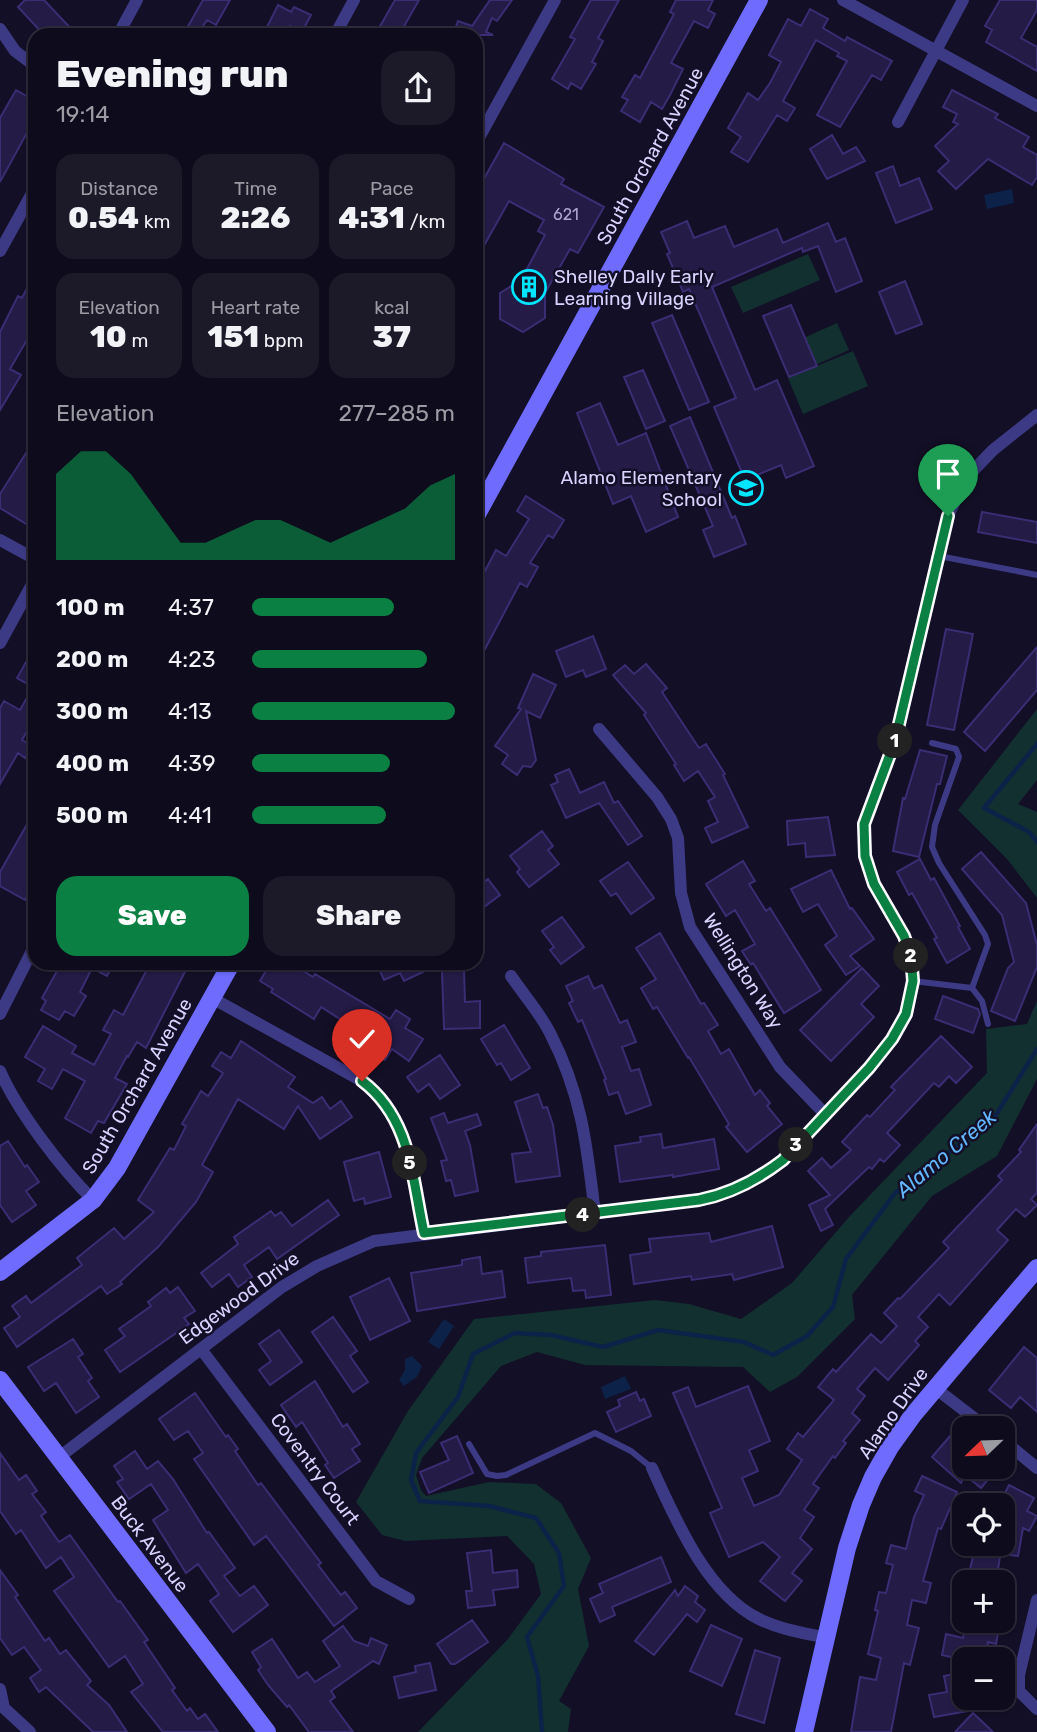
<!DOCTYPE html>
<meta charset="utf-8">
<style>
body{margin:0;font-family:Rubik,sans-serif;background:#1c1929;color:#f1f3f6;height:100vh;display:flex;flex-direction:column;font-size:26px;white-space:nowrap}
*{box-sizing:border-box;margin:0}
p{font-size:23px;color:#9b9ba3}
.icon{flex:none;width:38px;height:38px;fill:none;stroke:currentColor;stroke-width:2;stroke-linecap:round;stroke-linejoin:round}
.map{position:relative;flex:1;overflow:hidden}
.drawer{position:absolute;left:28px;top:28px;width:455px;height:942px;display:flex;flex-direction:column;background:#0e0b1c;border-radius:21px;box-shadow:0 2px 5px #0004,0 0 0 2px #2e2b3b}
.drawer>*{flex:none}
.needle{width:46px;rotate:247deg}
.fabs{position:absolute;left:952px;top:1416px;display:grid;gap:14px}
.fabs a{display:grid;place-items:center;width:63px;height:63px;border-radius:14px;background:#0e0b1c;box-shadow:0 2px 5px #0004,0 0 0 2px #2e2b3b;font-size:35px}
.pin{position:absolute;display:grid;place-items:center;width:60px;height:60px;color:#fff;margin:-72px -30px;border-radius:50% 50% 50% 0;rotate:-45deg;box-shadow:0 0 7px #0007}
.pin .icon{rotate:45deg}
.km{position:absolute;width:35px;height:35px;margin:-18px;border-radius:50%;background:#222;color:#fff;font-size:19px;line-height:35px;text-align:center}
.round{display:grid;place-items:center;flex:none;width:74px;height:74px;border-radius:21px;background:#1c1929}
.headline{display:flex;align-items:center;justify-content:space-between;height:119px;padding:0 28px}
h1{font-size:38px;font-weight:800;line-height:52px}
.figures{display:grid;grid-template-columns:repeat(3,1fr);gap:10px;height:119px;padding:7px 28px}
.figures div{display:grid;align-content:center;border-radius:18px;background:#1c1929;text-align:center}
.figures b{font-size:30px;font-weight:800}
.figures small{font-size:19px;font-weight:400}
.figures p{font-size:19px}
.chart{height:196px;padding:14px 28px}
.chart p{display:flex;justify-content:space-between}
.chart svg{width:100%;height:126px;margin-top:7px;fill:#0b8043;opacity:.7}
.button{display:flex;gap:14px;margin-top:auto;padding:14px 28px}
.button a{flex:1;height:80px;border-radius:21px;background:#0b8043;color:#fff;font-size:28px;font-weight:800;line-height:80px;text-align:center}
.button a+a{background:#1c1929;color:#f1f3f6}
ul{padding:0 28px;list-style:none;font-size:23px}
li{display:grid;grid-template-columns:112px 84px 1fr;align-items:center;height:52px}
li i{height:18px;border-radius:9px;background:#0b8043}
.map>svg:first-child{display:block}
.green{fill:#12302f}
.water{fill:#0c2248}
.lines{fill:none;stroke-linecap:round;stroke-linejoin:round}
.stream{stroke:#0c2248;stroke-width:4.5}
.building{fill:#241b47;stroke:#3b2d73;stroke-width:2}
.lane{stroke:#3d3a85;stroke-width:6}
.street{stroke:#3d3a85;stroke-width:12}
.secondary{stroke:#6f6bff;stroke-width:18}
.route-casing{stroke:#fff;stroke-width:14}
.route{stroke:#0b8043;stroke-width:9}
.labels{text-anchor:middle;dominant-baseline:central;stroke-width:5;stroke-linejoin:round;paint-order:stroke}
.number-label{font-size:16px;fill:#aca6d1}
.street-label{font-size:19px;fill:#d9d4ff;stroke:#130f26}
.poi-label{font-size:19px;fill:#d9d4ff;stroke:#130f26;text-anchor:start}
.water-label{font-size:21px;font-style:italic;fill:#62b6ff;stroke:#130f26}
</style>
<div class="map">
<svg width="1037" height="1732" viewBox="0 0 1037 1732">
<rect width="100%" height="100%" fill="#130f26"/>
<path class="green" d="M808,254L820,280L743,313L731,287Z
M837,323L849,350L811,367L799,340Z
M853,351L868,386L803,414L788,378Z
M1037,709V780L1018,804L1037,812V898L1007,859L958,810Z
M1037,1001V1079L997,1156L932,1196L852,1295L855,1319L797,1377L770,1392L743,1367L585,1365L537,1352L501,1366L422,1458L416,1475L421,1490L426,1496L489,1482L536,1484L561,1503L591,1558L578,1589L589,1646L559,1701L571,1709L568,1732H418L508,1639L541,1594L534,1564L507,1536L405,1541L382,1535L356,1502L408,1411L474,1319L655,1300L689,1304L741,1319L792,1283L849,1217L987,1073L986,1029L1027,1024Z"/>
<path class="water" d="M1012,189L1014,203L987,209L984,195Z
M444,1319L454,1326L439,1349L428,1342Z
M412,1356L422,1366L417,1377L404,1386L399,1380L405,1370V1359Z
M625,1376L631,1389L605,1399L601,1387Z"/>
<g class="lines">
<path class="stream" d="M1037,744L984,808L1029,832L1037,842
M542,1732L538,1676L527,1637L564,1586L559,1553L536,1518L489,1506L420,1501L411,1480L416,1453L458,1397L473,1354L515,1333L551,1335L603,1347L658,1330L744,1342L773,1355L807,1336L833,1307L846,1259L895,1193L994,1118L1037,1049"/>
</g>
<path class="building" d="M25,0H44L77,35H44L18,7Z
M203,0H230L216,25L207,20L197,35H183Z
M395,0H419L399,35H375Z
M490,0H512L497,21L492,18L486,32L493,35H453L458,21L472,26Z
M591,0H619L598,38L603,41L592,62L596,64L581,89L571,83L568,89L552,79L575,39L570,37Z
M676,0H713L708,10L715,14L708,28L694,21L671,63L683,69L670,95L662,109L651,102L640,122L621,111L628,100L622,97L635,75L640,78L674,14L670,12Z
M1000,0H1037V10L1021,38L1037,47V71L986,42L992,30L985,26Z
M278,5L291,12L294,7L311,15L302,32L290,26L285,35H273L265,31Z
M810,9L828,19L823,28L845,41L847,37L892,61L881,80L872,75L840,127L817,115L847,61L837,56L839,53L816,40L783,101L795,108L787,121L777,115L748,162L731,152L741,137L728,128L748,93L758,100L770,83L781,62L769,55L788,19L801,26Z
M16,90L35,101V118L0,182V118Z
M952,90L998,114L995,118L1029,137L1023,147L1037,155V177L1032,185L988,159L956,189L938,171L949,161L935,146L958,124L953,122L957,114L943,107Z
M832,135L843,154L856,147L865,161L827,179L810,149Z
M504,143L564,179L561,184L604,207L578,253L570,249L545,293V318L523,332L500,319V293L521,280L545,235L538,231L544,220L509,201L476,260V193Z
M893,166L900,186L919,178L932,209L896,223L876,173Z
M687,221L694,238L725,226L734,247L777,229L783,243L828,223L836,242L845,238L862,281L836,292L818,246L803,252L802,248L712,287L755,390L777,380L814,466L786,478L781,465L745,480L714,407L736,398L689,289L683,292L667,254L670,253L661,232Z
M35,273V326L10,369L21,375L0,410V332L18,296L22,298Z
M905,281L922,324L896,334L879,292Z
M791,305L817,366L789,377L763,316Z
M672,315L709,402L689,410L652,323Z
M643,370L665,421L646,429L624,377Z
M600,403L618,445L646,433L678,517L646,532L631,496L613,504L577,413Z
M690,417L732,518L735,516L746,544L714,557L703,530L713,526L670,426Z
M35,439V512L28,525L0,508V494Z
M526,496L564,520L553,538L548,535L530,563L538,567L527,587L520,583L476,666V588L496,550L506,556L529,519L517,511Z
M982,512L1037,522V543L978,532Z
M946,629L973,634L954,730L927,725Z
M593,636L606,669L586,677L583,670L566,677L556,651Z
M35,646V717L22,740L32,746L25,758L18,753L0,784V708L4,701L20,710L33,687L17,678Z
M1037,647V690L985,751L964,732Z
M646,664L667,688L662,692L699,748L706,744L725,774L723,775L748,827L712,843L705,828L718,822L708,801L715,797L698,771L684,781L674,765L676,764L644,715L646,713L613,675L625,665L634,674Z
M533,674L556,685L540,718L526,711L536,760L531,767L523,766L517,775L502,764L508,755L495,746L521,709L518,708Z
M920,750L947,756L940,784H937L919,857L893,851L903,798L905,799Z
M569,769L580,793L604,782L614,803L618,801L642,836L628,845L599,803L566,818L551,785L558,782L555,775Z
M35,810V882L25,900L0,886V872Z
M828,817L835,855L806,857L805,843L788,845L787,821Z
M542,831L553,846L548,850L559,864L529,887L517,872L520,869L510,856Z
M981,852L1026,903L1037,945V967L1015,1021L991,1011L1008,968L1014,962L1002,915L962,869Z
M920,859L931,880L934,878L960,926L958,927L970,949L947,963L934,939L937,938L912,893L909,895L897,872Z
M743,861L755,881L749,884L766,911L770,908L821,990L784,1013L753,963L751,965L742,951L755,944L735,910L726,916L706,884Z
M628,862L654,898L631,914L616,893L611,896L600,881Z
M831,870L850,909L852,908L874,939L850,956L860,966L846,975L825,945L837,936L818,904L803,912L791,889Z
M488,879L500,895L476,913V888Z
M562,917L584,947L561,964L550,950L554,947L542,931Z
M660,933L701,1004L704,1003L718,1025L708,1031L721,1054L729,1049L755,1095L760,1090L770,1103L767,1106L782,1124L747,1152L726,1127L729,1124L689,1057L688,1058L657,1007L653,1009L641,988L656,979L636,948Z
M62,962H115L107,976L92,968L80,992L86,996L74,1016L65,1011L59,1020L41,1010L46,1001L42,998Z
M151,962H190L146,1048L137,1042L128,1057L127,1056L115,1078L127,1084L104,1123L98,1121L91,1133L65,1118L85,1081L63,1069L52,1089L38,1081L45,1069L25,1057L43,1026L76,1046L72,1053L94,1065L111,1034L103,1030L114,1010L123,1015Z
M271,962H289L313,977L315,974L390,1019L396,1010L410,1019L405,1028L423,1039L409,1061L392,1049L385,1060L349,1036L354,1028L321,1007L314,1019L271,992L273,989L260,981Z
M376,962H424L420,965L423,972L404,981L400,973L384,980Z
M862,968L879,986L861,1004L874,1017L831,1061L800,1030Z
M464,970L465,1002L480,1001V1028L444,1029L442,971Z
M588,976L594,989L602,985L620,1023L627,1020L636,1042L622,1047L631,1071L639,1069L651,1105L626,1114L618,1092L609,1095L604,1080L606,1079L582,1020L578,1022L569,1003L573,1001L566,986Z
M943,996L978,1009L980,1014L973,1033L935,1019Z
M504,1025L530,1068L511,1080L501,1063L497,1065L481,1039Z
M941,1036L972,1067L956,1083L949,1076L939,1087L934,1083L887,1133L900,1145L884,1162L880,1159L872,1169L869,1167L825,1209L833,1225L821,1231L809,1205L830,1195L808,1171L822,1158L831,1168L851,1150L842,1142L867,1115L870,1117L895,1090L891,1087Z
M241,1041L295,1077L288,1087L313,1103L322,1097L330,1109L341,1101L352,1117L320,1139L298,1106L284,1129L238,1099L202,1165L213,1172L196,1202L159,1246L120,1282L122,1284L107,1294L101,1286L17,1347L4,1328L20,1317L12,1306L26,1296L31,1303L82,1265L77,1258L114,1228L124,1239L154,1212L138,1200L170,1148L174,1150L186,1126L182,1124L201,1091L208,1096L223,1073L212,1066L221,1052L231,1058Z
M440,1055L460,1085L440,1099L429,1084L418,1092L407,1077Z
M538,1094L543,1108L547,1107L553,1125L560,1176L516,1182L512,1154L531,1152L515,1102Z
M444,1113L448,1123L477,1114L481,1125L465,1131L470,1145L478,1191L455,1196L451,1180L446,1181L441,1161L447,1160L431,1118Z
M1037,1124V1193L1031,1199L1037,1205L1025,1217L1016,1209L997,1230L1008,1240L950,1305L939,1294L918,1317L928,1327L915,1341L919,1345L888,1380L875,1368L857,1389L865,1396L852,1413L860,1420L843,1441L846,1443L835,1458L833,1456L813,1484L819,1488L804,1510L814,1517L800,1538L812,1549L792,1573L802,1581L785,1601L760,1581L780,1557L763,1542L729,1557L710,1513L722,1508L673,1393L688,1387L696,1407L748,1386L770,1441L749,1450L758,1471L742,1478L754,1506L779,1495L802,1460L787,1449L798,1433L803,1437L834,1400L818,1387L833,1369L836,1372L871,1334L881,1343L897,1326L884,1313L898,1298L900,1299L949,1248L943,1242L1002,1180L998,1176L1021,1152L1019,1150Z
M661,1134L663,1148L714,1139L719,1169L673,1177V1175L620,1182L615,1146L641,1142L640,1137Z
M8,1141L25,1167L27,1165L39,1182L26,1191L36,1205L12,1222L0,1205V1146Z
M379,1152L391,1197L365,1204L364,1198L354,1201L344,1162Z
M328,1200L339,1215L277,1259L269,1247L244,1265L252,1277L238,1287L229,1274L212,1287L201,1273L238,1244L234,1237L271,1211L275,1216L281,1212L292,1226Z
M772,1226L783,1267L734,1280L732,1274L692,1280L691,1276L634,1284L630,1255L651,1252L649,1239L709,1233L711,1242Z
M605,1245L611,1295L586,1298L585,1290L573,1291L571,1278L528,1283L525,1258L541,1256V1252Z
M480,1257L482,1274L502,1271L505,1297L417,1311L411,1273L462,1265V1260Z
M389,1278L410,1321L370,1340L350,1297Z
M178,1287L195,1311L184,1318L189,1324L120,1372L105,1350L125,1336L119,1329L151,1306L148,1302L166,1288L170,1293Z
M333,1317L357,1351L350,1356L368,1382L353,1392L312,1332Z
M279,1330L302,1362L270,1385L259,1370L271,1361L259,1344Z
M73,1339L83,1354L78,1357L92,1378L88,1381L99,1397L76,1413L56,1383L44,1391L28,1367Z
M1024,1347L1037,1358V1412L1020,1397L1011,1408L989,1390Z
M315,1381L343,1427L347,1424L360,1444L352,1449L360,1461L334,1478L325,1465L328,1463L302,1422L296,1427L281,1405Z
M636,1392L640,1401L644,1399L651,1416L616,1432L607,1412L620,1406L618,1400Z
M195,1393L226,1437L228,1435L238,1449L235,1451L258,1485L261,1483L321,1563L318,1565L341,1595L345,1592L357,1608L334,1626L266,1536L254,1545L194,1459L203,1453L188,1431L174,1440L159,1419Z
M951,1435L964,1446V1466H988L994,1472L981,1488L965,1475L961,1483L932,1457Z
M457,1436L473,1473L429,1493L420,1472L449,1460L441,1443Z
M135,1451L147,1469L158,1461L173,1479L207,1533L209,1532L235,1568L224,1576L240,1596L254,1586L268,1605L233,1632L210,1601L219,1594L198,1564L186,1573L153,1520L168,1510L151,1484L129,1499L117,1482L123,1479L114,1466Z
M0,1453L19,1480L26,1475L37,1491L32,1494L46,1512L41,1516L59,1542L70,1535L118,1602L120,1601L148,1640L144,1642L175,1688L172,1690L187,1711L190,1708L198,1719L205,1714L218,1732H163L131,1692L143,1684L125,1656L109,1667L54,1591L74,1577L61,1557L46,1568L21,1530L16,1534L0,1511Z
M922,1476L957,1492L941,1529L938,1528L923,1581L931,1583L926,1603L912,1600L907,1625L919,1628L910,1665L904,1663L891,1732H851L860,1677L876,1680L881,1658L868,1654L878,1611L875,1610L879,1592L886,1593L893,1565L886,1563L891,1545L906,1549L914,1517L924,1495L915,1491Z
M1009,1485L1034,1498L1027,1511L1037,1516L1029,1531L1023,1528L1018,1556L1003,1554V1505H999Z
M976,1544H1002L996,1582H967Z
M491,1550L493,1573L517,1570L518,1587L493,1590L495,1605L468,1608L466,1591H472L467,1553Z
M661,1557L671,1582L612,1607L615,1615L600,1622L590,1599L603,1593L599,1584Z
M0,1570L18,1595L15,1597L45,1641L49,1638L60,1654L66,1650L91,1681L87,1685L109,1705L127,1732H93L46,1687L39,1692L30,1678L41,1670L24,1647L12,1655L0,1638Z
M685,1586L698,1596L695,1602L705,1610L697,1622L687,1614L654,1655L635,1641L675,1590L678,1596Z
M472,1620L488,1642L455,1664H451L437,1644Z
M966,1621L999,1628L996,1644L988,1642L985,1659H960L942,1655L946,1634L963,1638Z
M711,1625L742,1639L722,1686L690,1671Z
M343,1626L354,1641L368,1646L371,1638L387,1645L379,1664L373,1661L331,1691L335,1697L330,1701L353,1732H309L289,1705L287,1707L268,1685L258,1670L261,1667L252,1652L272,1639L298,1678L307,1672L315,1682L340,1666L323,1641Z
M755,1650L780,1658L764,1723L736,1714Z
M430,1663L436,1690L399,1698L394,1677L416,1672L415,1666Z
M964,1672V1698H971L974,1710L934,1717L929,1695L947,1692L944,1676Z
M973,1713L993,1732H955Z"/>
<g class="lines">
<path class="lane" d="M939,556L1037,575
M913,981L972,988L988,944L985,935L939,863L932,847L935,825L959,757L956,749L932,743
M972,988L982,1001L988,1024
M469,1444L487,1474L497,1476L506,1475L595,1433L631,1451L652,1468"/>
<path class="street" d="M843,0L1037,106
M0,29L15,51L35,66
M118,35L137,0
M335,35L354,0
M898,122L963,0
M476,143L555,0
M0,251L35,188
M0,540L35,559
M0,643L35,579
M599,729L657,797L671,819L678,838L681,893L690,927L780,1067L825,1114
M511,976C524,995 540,1013 550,1033C582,1095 587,1146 595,1214
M212,998L362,1081C412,1119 411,1176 424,1233
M0,1014L35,945
M0,1071C18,1112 61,1168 93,1200
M201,1349L376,1581L409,1599
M935,1388L987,1428
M1003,1440L1037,1468
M58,1458L282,1287L317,1266L374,1241L699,1200C730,1194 757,1180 783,1160L869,1068L893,1039L907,1014L913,981L911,955L904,936L874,884L865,856L864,824L873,797L895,741L948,516L966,478L993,450L1037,415
M652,1468C675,1518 706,1593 759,1619C779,1629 804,1633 826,1638
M1037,1600L1019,1675V1691L1037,1709
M0,1689L4,1708L30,1732"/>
<path class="secondary" d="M476,516L759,0
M0,1272L93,1200L117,1168L232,962
M0,1380L267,1732
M804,1732L847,1548L861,1505L873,1477L890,1447L913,1415L1037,1268"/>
</g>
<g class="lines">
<g class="route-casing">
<path id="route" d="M362,1081C411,1118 412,1178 424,1233L699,1200C730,1194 757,1180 783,1160L869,1068L892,1039L906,1014L913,981L911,955L904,936L874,884L865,856L864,824L895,741L948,516"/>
</g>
<use href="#route" class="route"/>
</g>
<defs>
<g id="building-ring" transform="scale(1.75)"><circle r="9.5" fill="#130f26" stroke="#00e5ff" stroke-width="1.5"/><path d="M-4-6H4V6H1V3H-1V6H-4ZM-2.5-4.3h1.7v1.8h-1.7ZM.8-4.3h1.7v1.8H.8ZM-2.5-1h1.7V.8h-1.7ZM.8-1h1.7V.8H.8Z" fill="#00e5ff"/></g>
<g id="school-ring" transform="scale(1.75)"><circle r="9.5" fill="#130f26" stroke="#00e5ff" stroke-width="1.5"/><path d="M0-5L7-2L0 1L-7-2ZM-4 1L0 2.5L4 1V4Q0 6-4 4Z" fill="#00e5ff"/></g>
</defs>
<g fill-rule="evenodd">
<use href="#building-ring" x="529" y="287"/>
<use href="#school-ring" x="746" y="488"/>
</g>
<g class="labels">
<g class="number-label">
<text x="566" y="214">621</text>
</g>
<g class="street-label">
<text transform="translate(650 156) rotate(-61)">South Orchard Avenue</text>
<text transform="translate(743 971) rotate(58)">Wellington Way</text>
<text transform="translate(137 1086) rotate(-60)">South Orchard Avenue</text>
<text transform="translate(239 1298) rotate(-36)">Edgewood Drive</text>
<text transform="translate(893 1413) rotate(-55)">Alamo Drive</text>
<text transform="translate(315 1469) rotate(53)">Coventry Court</text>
<text transform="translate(150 1544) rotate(53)">Buck Avenue</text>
</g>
<g class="poi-label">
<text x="554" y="276">Shelley Dally Early<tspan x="554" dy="22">Learning Village</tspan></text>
<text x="722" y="477" text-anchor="end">Alamo Elementary<tspan x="722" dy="22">School</tspan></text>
</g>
<g class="water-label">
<text transform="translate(946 1153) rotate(-40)">Alamo Creek</text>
</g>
</g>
</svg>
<div class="fabs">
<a><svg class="needle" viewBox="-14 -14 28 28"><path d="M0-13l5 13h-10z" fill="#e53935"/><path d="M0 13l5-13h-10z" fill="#9b9ba3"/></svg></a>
<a><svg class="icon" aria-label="locate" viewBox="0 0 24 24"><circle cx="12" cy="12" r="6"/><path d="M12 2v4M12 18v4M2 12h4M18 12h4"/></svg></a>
<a>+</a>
<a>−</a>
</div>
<div class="pin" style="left:948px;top:516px;background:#1e9e55"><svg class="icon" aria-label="arrive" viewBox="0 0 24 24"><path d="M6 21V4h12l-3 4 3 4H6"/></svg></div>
<div class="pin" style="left:362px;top:1081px;background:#d93025"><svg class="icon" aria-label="check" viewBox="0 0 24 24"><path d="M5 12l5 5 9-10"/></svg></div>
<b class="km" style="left:895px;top:741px">1</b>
<b class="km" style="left:911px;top:956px">2</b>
<b class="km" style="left:796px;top:1145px">3</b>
<b class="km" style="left:583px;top:1215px">4</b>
<b class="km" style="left:410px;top:1163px">5</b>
<section class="drawer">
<div class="headline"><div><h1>Evening run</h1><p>19:14</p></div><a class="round"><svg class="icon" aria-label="share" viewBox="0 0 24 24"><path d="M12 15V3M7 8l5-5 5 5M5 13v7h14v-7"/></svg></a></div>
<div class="figures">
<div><p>Distance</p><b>0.54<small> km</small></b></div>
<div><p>Time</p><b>2:26</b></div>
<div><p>Pace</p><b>4:31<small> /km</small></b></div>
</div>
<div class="figures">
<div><p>Elevation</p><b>10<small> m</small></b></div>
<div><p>Heart rate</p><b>151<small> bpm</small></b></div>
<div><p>kcal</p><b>37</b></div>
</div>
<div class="chart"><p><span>Elevation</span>277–285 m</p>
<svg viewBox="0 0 160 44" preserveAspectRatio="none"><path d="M0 44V14L10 6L20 6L30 14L40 26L50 38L60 38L70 34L80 30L90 30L100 34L110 38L120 34L130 30L140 26L150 18L160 14V44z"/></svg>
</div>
<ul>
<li><b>100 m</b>4:37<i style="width:70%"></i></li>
<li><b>200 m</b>4:23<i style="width:86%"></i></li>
<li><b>300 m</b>4:13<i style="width:100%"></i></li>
<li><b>400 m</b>4:39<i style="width:68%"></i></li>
<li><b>500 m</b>4:41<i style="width:66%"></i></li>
</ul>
<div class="button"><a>Save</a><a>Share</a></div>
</section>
</div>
